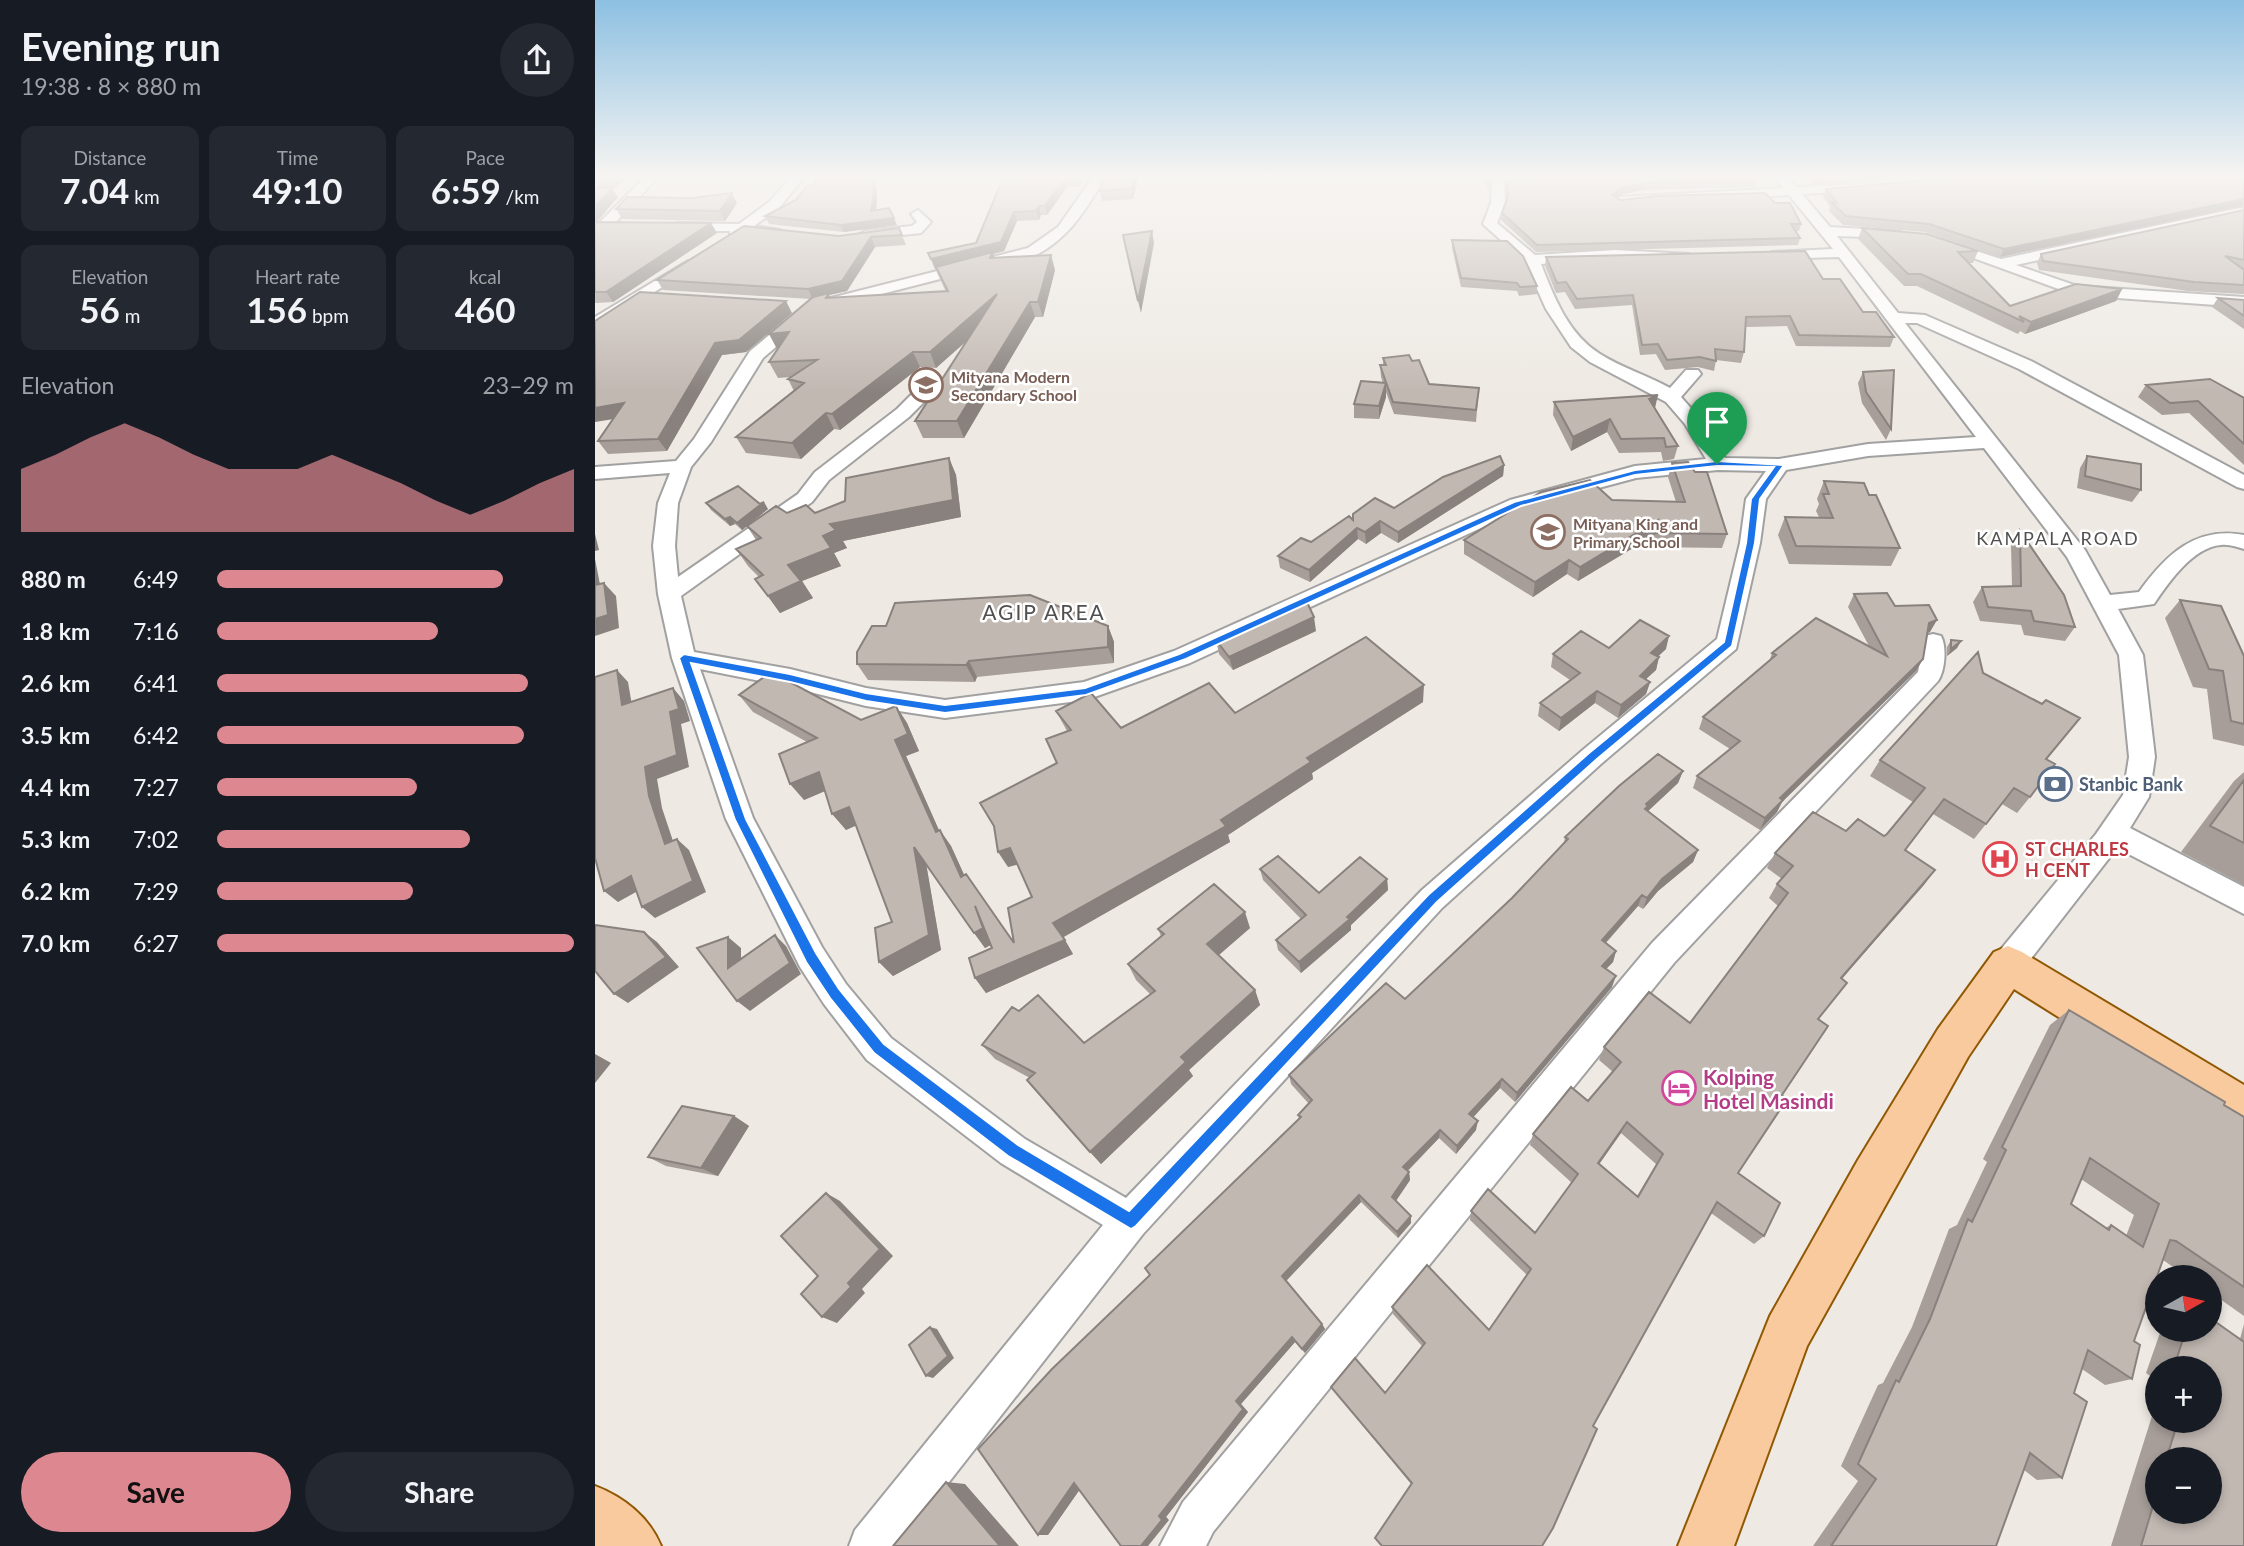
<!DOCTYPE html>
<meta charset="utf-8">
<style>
body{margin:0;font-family:Lato,sans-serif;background:#242831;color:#f1f3f6;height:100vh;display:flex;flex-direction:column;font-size:26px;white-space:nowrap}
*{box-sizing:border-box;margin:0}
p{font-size:23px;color:#9ea1a6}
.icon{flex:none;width:38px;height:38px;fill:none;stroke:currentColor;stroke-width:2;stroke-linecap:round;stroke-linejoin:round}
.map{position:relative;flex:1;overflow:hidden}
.sheet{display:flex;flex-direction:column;background:#171b24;width:595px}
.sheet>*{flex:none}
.needle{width:46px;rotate:82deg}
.tools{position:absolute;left:1550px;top:1265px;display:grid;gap:14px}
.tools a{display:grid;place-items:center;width:77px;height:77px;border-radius:50%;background:#171b24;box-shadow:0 4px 10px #0003;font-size:35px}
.pin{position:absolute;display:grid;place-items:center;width:60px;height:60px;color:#fff;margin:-72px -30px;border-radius:50% 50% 50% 0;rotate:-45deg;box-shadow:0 0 7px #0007}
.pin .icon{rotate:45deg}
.round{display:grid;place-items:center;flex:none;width:74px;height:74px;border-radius:37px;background:#242831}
.overview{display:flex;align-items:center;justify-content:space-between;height:119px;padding:0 21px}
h1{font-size:38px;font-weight:700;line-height:52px}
.figures{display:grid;grid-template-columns:repeat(3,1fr);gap:10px;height:119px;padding:7px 21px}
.figures div{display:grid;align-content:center;border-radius:14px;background:#242831;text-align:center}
.figures b{font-size:35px;font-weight:700}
.figures small{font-size:19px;font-weight:400}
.figures p{font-size:19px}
.chart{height:196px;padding:14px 21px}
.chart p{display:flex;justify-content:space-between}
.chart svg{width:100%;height:126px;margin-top:7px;fill:#dd8890;opacity:.7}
.action{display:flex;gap:14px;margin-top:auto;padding:14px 21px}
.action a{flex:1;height:80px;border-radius:42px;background:#dd8890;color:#111;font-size:28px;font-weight:700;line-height:80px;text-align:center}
.action a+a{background:#242831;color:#f1f3f6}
ul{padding:0 21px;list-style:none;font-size:23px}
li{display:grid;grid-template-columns:112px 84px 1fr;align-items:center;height:52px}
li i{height:18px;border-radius:9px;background:#dd8890}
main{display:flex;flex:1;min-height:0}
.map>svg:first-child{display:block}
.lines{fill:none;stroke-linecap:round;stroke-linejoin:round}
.minor-casing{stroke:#a1a1a1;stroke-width:4}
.major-casing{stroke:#915804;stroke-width:4}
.minor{fill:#fff;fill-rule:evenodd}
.major{fill:#f9ca9d;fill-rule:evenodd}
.wall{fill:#a79e99;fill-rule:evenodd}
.shaded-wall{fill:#88817d}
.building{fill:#c2b8b2;stroke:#88817d;stroke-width:2;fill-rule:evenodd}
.route{fill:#1a73e8;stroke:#fff;stroke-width:2;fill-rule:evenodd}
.labels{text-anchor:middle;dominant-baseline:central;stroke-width:5;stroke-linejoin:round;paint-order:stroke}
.far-education-label{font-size:16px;font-weight:bold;fill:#785e54;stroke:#fff;text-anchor:start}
.far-quarter-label{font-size:18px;letter-spacing:2px;fill:#505050;stroke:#fff}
.service-label{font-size:18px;font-weight:bold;fill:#4e5e75;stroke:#fff;text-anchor:start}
.health-label{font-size:18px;font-weight:bold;fill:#be3a42;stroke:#fff;text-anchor:start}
.quarter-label{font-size:21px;letter-spacing:2px;fill:#505050;stroke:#fff}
.near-hotel-label{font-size:21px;font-weight:bold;fill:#b23c85;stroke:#fff;text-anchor:start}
</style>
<main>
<section class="sheet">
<div class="overview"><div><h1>Evening run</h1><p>19:38 · 8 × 880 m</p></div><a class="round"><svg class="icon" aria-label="share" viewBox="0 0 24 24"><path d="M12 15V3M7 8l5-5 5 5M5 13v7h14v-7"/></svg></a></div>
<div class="figures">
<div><p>Distance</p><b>7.04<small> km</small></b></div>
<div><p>Time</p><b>49:10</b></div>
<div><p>Pace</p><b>6:59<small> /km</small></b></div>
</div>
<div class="figures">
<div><p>Elevation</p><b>56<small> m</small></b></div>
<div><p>Heart rate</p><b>156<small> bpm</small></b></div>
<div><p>kcal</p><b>460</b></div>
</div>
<div class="chart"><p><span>Elevation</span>23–29 m</p>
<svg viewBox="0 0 160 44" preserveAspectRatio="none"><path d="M0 44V22L10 17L20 11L30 6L40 11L50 17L60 22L70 22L80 22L90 17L100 22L110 27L120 33L130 38L140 33L150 27L160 22V44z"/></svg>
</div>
<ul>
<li><b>880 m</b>6:49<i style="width:80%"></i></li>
<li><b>1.8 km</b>7:16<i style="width:62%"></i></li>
<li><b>2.6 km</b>6:41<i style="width:87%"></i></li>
<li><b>3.5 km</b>6:42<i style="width:86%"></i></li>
<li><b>4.4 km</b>7:27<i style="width:56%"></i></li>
<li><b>5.3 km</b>7:02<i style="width:71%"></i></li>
<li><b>6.2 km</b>7:29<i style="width:55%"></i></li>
<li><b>7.0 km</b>6:27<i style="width:100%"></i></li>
</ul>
<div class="action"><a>Save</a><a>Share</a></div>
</section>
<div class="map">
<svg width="1649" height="1546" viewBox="0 0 1649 1546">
<rect width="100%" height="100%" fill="#eee9e3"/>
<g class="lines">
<g class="minor-casing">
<path id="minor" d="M51,176H64L20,223L42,225V231L4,229V223Z
M197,176H210L184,208L159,226L185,230V236L150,233L140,238L135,237V231H82L75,227L82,223L144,224L174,202Z
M897,176H909L910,203L902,223L940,255L1020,250L1094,254V260L1089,261L1020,258L946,264C959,297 973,334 1005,354C1027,368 1052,375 1075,388L1091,370H1103L1106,374L1086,397L1103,416L1130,458L1184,459L1273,444L1381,437L1244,257L1172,259L1170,256L1177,252L1238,249L1194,195L1025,205L1018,201L1025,197L1188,188L1179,176H1192L1201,187L1269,184L1270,187L1264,191L1207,194L1235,227L1305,231V237L1300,238L1242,236L1303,313L1330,315L1436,361L1649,475V489L1642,487L1424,369L1322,323H1310L1490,550L1515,595L1544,592C1571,555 1600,526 1649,535V549C1642,547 1634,544 1626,545C1598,547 1573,583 1559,604L1523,609L1548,655L1560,757L1554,797L1535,828L1649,887V914L1522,848L1424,974L1413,978L1402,974L1398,964L1402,954L1501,834L1528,795L1534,757L1524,655L1472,557L1389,448L1273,456L1191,470L1171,499L1165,543L1141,649L1007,763L847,908L548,1234L304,1546H254L260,1530L508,1225L406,1163L272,1060L229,1004L205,967L131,819L77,658L63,594L58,546L63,503L75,473L0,479V467L81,461L99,439L155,351L212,304L433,248L463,227L496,180H506L507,183C489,212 474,237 443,254L224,310L168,358L116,442L96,467L83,503L80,546L83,577L203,494L220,472L302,409L332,379H344L347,383L344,387L314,417L234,480L217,502L86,596L99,652L195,669L271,688L350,700L489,682L579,651L915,500L1040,466L1111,459L1090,424L1071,402L995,362L976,347L951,309L930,262L888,224L896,203ZM1123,470L1171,471L1151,499L1145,543L1122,639L989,749L827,890L531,1198L430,1139L296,1038L251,984L227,947L158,818L105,669L195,687L271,706L350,718L491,700L595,663L929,508L1041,478Z
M1644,208L1649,209V215L1421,265L1482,286L1649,297V307L1480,295L1340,244L1347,240L1406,259Z
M323,210L336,222L326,233L270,239L263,235L270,231L317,226L322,222L316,214Z
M93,261L100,265L98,268L0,329V317Z
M1338,634L1346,636C1352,647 1350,671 1343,681L1079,963L618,1532L611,1546H565L588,1502L1057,943L1323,672L1330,636Z"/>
</g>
<g class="major-casing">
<path id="major" d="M1413,946L1427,952L1649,1085V1130L1634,1124L1419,989L1373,1057L1212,1346L1139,1546H1083L1175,1316L1263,1160L1343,1029L1399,952Z
M0,1486C29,1497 54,1517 66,1546H0Z"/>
</g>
<use href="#minor" class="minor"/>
<use href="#major" class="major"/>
</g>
<path class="wall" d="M0,176L18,190L23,197L2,222L122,233L18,302L0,303Z
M224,176H280L282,199L281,211L302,225L249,232L174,224L170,216L201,200L219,185Z
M409,176H488L485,187H472L452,215H446L444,220L422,221L409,251L398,254L400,258L460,270L448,317H440L369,438H328L320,421L373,340L341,368L325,367L245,430L239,429L206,459L151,453L141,437L199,391L193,379L196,377L183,378L174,362L216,299L68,290L62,280L244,236L304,228L311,245L280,247L252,291L234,295L236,298L351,292L333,253L381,243Z
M544,176L538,199L507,201L505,191Z
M887,176H895L894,192Z
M911,176H1163L1161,187L1048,190L1028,194L1022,198L1026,200L1180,203L1206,224L1204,231H1201L1205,238L1203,245L941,252L906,220L907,213L912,198Z
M1218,176H1331L1219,185Z
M1649,178V207L1405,257L1330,232L1248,225L1234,211L1235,206L1228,197L1231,189L1346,179Z
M142,203L130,221L27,219L21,209Z
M1649,211V294L1593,291L1444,270L1442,263L1446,254Z
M1267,228L1383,251L1378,263H1373L1415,306L1527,289L1521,301L1430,334L1425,331L1423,334L1322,286H1309L1263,239Z
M857,240L942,286V294L924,296L922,291L866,287L857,248Z
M951,257L1228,279L1299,337L1295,347L1201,346L1192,326L1150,327L1149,352L1146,363L1121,360L1119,371L1103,367L1070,370L1061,354L1045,355L1037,305L980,309L970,292L961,293L950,266Z
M1623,298L1649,300V329L1617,307Z
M197,313L151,352L127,355L72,451L13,454L3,441L19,419Z
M788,358L817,361L834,384L884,388L881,422L799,414L791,392V397L784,419L759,418V404L788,383L786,377L785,365H788Z
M1268,372L1296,429L1291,440L1267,403L1263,383Z
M1551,385L1649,398V465L1594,413L1567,415L1543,397Z
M959,402L1060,408L1083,446L1079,459L1068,461L1066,452L1024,453L1012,432L976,451L958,415Z
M1492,456L1546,490L1537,502L1482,488L1485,468Z
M354,458L361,475L366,517L248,541L252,548L239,553L246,566L207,581L218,598L185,613L160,579L164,577L153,566L141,549L161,540L152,526L192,513H220Z
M1077,463L1132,534L1127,548L1056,547L1059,535L983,581L972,574L938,597L869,554V540L1017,500L1081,502L1073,477Z
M909,465L908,476L803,543L786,533L771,544L763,539L715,582L685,568L683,556L716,542L758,520L799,508Z
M1229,481L1274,495L1305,548L1296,566L1194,564L1183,535L1190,517H1224L1221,511L1224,504L1222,499Z
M111,503L165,504L173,509L147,530L140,524L135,526L116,510Z
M1425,531L1480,627L1470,641L1429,635L1426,625L1385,621L1378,602L1387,587L1417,586L1416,545Z
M1259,594L1300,606L1335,632L1332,633L1328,659L1321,671L1187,802L1182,812L1165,830L1098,788L1102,776L1135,749L1104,729L1108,717L1174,662L1177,653L1274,646L1253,607Z
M1585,600L1649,656V746L1618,739L1612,689L1598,687L1570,618Z
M513,626L519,642V663L382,677L380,682L273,680L262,664Z
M721,631L638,670L624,654L621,640Z
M1356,640L1366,641L1362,648L1352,656V647Z
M1014,648L1071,649L1063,656L1064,657L1061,670L1051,679L1055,682L1051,694L1023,718L1000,703L964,731L943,716L945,703L975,680L956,667L958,654Z
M1388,673L1451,759L1435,797L1422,813L1407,804L1379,839L1338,814L1311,850L1340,870L1247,979L1223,1019L1187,1095L1143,1173L1169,1236L1159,1244L1116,1213L998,1426L816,1484L736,1387L790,1393L827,1346L798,1314L797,1307L894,1330L932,1275L875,1220L876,1211L940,1233L977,1183L935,1145L938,1134L993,1101L1018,1072L1004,1060L1009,1047L1095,1023L1183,906L1174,898L1182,884L1187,879L1172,868L1180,853L1251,831L1289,836L1292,834L1318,802L1275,776L1285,760ZM1026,1133L1061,1164L1042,1196L1004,1164Z
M144,695L266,720L301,706L312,723L324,751L311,756L344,831L356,846L369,875L419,943L437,897L422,864L413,867L462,763L472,731L461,711L526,728L640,713L828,702L717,773L718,779L633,835L635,842L468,937L478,954L391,993L380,978L397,948L396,945L390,948L331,864L346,950L298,976L284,962L297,922L261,825L251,830L230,791L209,800L212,742L158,712Z
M1088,771L1083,783L1053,811L1103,850L1098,862L1063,891L1048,909L1043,906L1011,943L1021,951L1018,962L1011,969L1017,987L920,1102L905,1088L878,1117L881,1130L861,1154L844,1138L813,1171L814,1172L815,1180L801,1201L816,1223L803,1238L766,1202L691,1281L727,1324L730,1329L710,1353L700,1342L646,1404L653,1412L571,1517L574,1520L484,1490L453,1535L555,1275L704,1119L703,1115L714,1104L696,1084L694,1075L810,999L917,898L969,843L970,837Z
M1649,772V885L1586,852L1639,781Z
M665,869L724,893L792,879L793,890L756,925V930L706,973L683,950L681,940L706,919L668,880Z
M655,928L624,955L660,990L665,1005L594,1070L598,1076L506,1164L432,1080L435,1078L400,1059L387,1045L489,1043L556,995L541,980L533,964L566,936L563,929Z
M1474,1010L1649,1117V1316L1615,1292V1278H1594L1568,1260L1539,1341L1537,1379L1510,1385L1487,1369L1479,1393L1467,1478L1442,1480L1429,1470L1401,1546H1218L1263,1481L1246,1466L1283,1385L1288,1383L1317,1327L1354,1229L1362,1225L1392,1162L1388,1159L1455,1025ZM1486,1179L1539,1215L1531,1236L1516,1225L1510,1228L1476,1204Z
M139,1116L154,1126L123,1176L71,1166L53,1157Z
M1649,1324V1546H1516L1563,1397V1421H1615V1368H1563V1382L1551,1373L1566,1330H1615L1645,1339ZM1563,1460H1615L1563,1512Z"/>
<path class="shaded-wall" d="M17,176H35L18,190L23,197L2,221L0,227V207L2,188Z
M278,176H280L282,199L280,219L276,211Z
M483,176H488L485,187L482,178Z
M540,176H544L538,199L536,189Z
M470,178L472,187L452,215L450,206Z
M1049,183L1048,190L1028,194L1016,202L1017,195L1029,187Z
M137,193L142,203L130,221L125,211Z
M1649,199L1648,206L1405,257L1409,249Z
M444,206L446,215L444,220L441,211Z
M419,212L422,221L409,251L398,254L403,267L395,258L397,254L340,269L336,259L406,242Z
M299,218L302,225L249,232L246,225Z
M116,223L122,233L18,302L11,292Z
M557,231L559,243L546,313L543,301Z
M276,237L280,247L252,291L234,295L241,308L218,299L213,289Z
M456,255L460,270L448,317L443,302Z
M1527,289L1521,301L1430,334L1436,322Z
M402,294L407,309L341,368L335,352Z
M191,301L197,313L151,352L127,355L72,451L63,439L120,343Z
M435,302L440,317L369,438L362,421Z
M194,332L182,349L174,334Z
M318,352L325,367L245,430L237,414Z
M791,383V397L784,419V406Z
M1063,395L1060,408L1054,399Z
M29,403L38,416L0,422V408Z
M231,413L239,429L206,459L197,443Z
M1015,419L1012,432L976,451L978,437Z
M354,458L361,475L366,517L248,541L252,548L239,553L246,566L207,581L218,598L185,613L173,596L193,565L228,536L235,524Z
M909,465L908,476L803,543V532Z
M169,502L173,509L147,530L142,523Z
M135,517L140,524L135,526L130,519Z
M1063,520L1060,535L983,581L985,567Z
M785,521L786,533L771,544L770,532Z
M762,528L763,539L715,582L714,570Z
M0,534L4,550L0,551Z
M0,559L8,600L0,591Z
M974,560L972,574L938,597L940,582Z
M9,583L21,596L24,628L0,636V619Z
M719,617L721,631L638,670L634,657Z
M1342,620L1335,632L1327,635L1334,623Z
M513,626L519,642V663L513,647Z
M1074,636L1071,649L1053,666L1056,653Z
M1366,641L1362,648L1352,656L1356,649Z
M1064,657L1061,670L1041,688L1045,676Z
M1328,659L1321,671L1187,802L1182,812L1165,830L1170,818L1185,798Z
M374,661L382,677L380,682L371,665Z
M22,670L33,682L39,717L27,705Z
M1055,682L1051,694L1023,718L1026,705Z
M829,685L828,702L717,773L718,779L633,835L635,842L467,938L458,923L626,820L712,758Z
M78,688L89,701L95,721L86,724L94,767L62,779L67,808L83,856L70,844L54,796L50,767L75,712Z
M1002,691L1000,703L964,731L966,718Z
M301,706L312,723L324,751L311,756L352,848L341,832L300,740Z
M1088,771L1083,783L1051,813L1050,818L1051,804Z
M224,772L237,788L209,800L195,784Z
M254,807L267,823L251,830L237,814Z
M345,830L356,846L377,892L366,877Z
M82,839L94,850L111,892L60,918L47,907Z
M319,847L331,863L346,950L298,976L284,962Z
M415,848L425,864L413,867L403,852Z
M1103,850L1098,862L1063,891L1048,909L1052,898L1067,879Z
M1340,870L1329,885L1235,992L1246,978Z
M36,876L50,887L23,902L9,891Z
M792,879L793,890L756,925V930L706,973L704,962Z
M1047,895L1043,906L1003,951L1007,940Z
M650,912L655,928L618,960L612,944Z
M388,928L399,943L390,948L379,933Z
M49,932L62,942L84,967L33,1003L19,994Z
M180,935L191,946L206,974L155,1011L142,1001Z
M133,937L146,948V978L133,968Z
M470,940L478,954L391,993L380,978Z
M1021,951L1018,962L1004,976L1007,966Z
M1021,976L1017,987L920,1102L922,1093Z
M660,990L665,1005L594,1070L598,1076L506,1164L495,1152L586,1057Z
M0,1054L16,1063L0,1083Z
M907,1079L905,1088L873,1123L874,1114Z
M139,1116L154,1126L123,1176L106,1168Z
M883,1121L881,1130L861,1154L862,1146Z
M1032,1122L1026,1133L998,1173L1003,1163Z
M845,1130L844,1138L808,1175V1167Z
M814,1172L815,1180L798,1205L797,1197Z
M231,1193L245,1201L298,1256L267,1289L270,1293L242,1323L227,1317L253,1283Z
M764,1195L766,1202L690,1282L687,1276Z
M816,1216V1223L803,1238L802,1232Z
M727,1324L730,1329L710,1353L707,1349Z
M335,1327L342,1329L359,1358L338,1378L331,1376Z
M697,1337L700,1342L646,1404L653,1412L571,1517L574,1520L553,1546H546L564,1516L641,1401Z
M351,1482L370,1484L424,1546H405Z
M479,1483L488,1485L453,1535H443Z"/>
<path class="building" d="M0,176H17L2,188H17L0,207Z
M224,176H278L279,191L276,211L294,208L299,218L246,225L170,216L201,200L212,186L219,185Z
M409,176H483L482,178H470L450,206H444L441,211L419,212L406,242L336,259L333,253L381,243Z
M508,176H540L536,189L505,191Z
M891,176H895L894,185Z
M912,176H1163V180L1049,183L1029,187L1017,195L1026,200L1063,196L1170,193L1180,203H1195L1206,224H1196L1205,238L942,245L907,213L913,196Z
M1350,176H1645L1649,178V199L1409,249L1334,224L1251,216L1236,202L1242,203L1231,189L1346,179Z
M137,193L125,211L21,209L32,197L97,198Z
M1649,210V260L1630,256L1649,270V285L1599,282L1448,261L1446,254Z
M0,222L116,223L11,292H0Z
M149,226L244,236L304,228L307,235L276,237L247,281L213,289L62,280Z
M1267,228L1332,234L1383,251L1363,252L1415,306L1481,284L1527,289L1436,322L1424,316L1429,322L1326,274H1313Z
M557,231L543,301L528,235Z
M857,240L912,241L928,256L942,286L925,287L922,283L866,278Z
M1210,251L1228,279H1245L1268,312H1281L1299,337L1204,335L1195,316L1151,317L1149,352L1120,349L1121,361L1105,357L1072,360L1063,344L1047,345L1038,295L982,299L971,282L962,283L951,257Z
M398,252L395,258L456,255L443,302H435L362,421H320L402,294L335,352H318L237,414L231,413L197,443L141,437L209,383L193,379L222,360L174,362L194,332L174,334L218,297L234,293L231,298L353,291L341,267Z
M45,292L191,301L144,340L120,343L63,439L3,441L29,403L0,408V321Z
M1623,298L1649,300V316Z
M814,355L817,361L824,360L834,384L884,388L881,410L798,402L785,365H791L788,358Z
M1299,370L1296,429L1271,392L1268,372Z
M1615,379L1649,398V444L1603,401L1575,403L1551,385Z
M766,381L791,383L784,406L759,404Z
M1063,395L1054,399L1083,446L1071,447L1069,438L1026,439L1015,419L978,437L959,402Z
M905,456L909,465L803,532L785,521L770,532L762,528L714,570L683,556L706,538L716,542L754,516L758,520V514L780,498L799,508L848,477Z
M1492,456L1546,464V490L1490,476Z
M354,458L358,500L235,524L241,530L228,536L236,548L193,565L206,581L173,596L160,579L168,575L141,549L166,538L152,526L181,506L192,513L211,505L220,513L250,501L251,478Z
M1093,462L1100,472H1112L1132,534L1060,533L1063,520L985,567L974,560L940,582L869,540L946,492L995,480L1017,500L1090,502L1077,463Z
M1229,481L1269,483L1274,495H1281L1305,548L1201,546L1190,517L1238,518L1228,494H1234Z
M143,486L165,504L169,502L142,523L135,517L130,519L111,503Z
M1425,531L1469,595L1480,627L1439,621L1436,611L1393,607L1387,587L1426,586Z
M9,583L13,615L0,619V585Z
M1292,593L1300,606L1334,605L1342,620L1334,623L1328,659L1185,798L1188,800L1170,818L1102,776L1145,741L1108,717L1181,655L1177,653L1221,618L1292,656L1259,594Z
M435,595L513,626V647L374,661L371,665L262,664V652L277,626H291L300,603Z
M711,600L719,617L634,657L621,640Z
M1585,600L1626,606L1649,656V724L1636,721L1628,671L1614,669Z
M1045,620L1074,636L1056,653L1064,657L1045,676L1055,682L1026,705L1002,691L966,718L945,703L985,673L958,654L986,631L1014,648Z
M771,637L829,685L712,758L716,762L626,820L631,826L458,923L470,940L380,978L374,958L397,948L380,906L388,928L379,933L319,847L334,935L284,962L280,928L297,922L254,807L237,814L224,772L195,784L184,754L222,738L144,695L176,672L266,720L301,706L313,734L300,740L341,832L345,830L366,877L371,874L419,943L413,908L437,897L415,848L403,852L399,826L385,803L462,763L451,739L476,730L461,711L496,693L526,728L614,683L640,713Z
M1356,640L1366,641L1356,649Z
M1383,652L1388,673L1447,704L1451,700L1485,718L1451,759L1460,764L1435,797L1419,788L1391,824L1349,799L1310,850L1340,870L1246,978L1252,983L1223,1019L1233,1026L1187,1095L1192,1099L1143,1173L1185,1203L1169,1236L1122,1202L998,1426L1002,1429L958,1528L947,1546H787L780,1538L817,1483L736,1387L760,1358L790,1393L830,1343L797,1307L832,1265L894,1330L936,1269L876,1211L893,1189L940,1233L983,1174L938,1134L976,1087L993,1101L1026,1062L1009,1047L1054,992L1095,1023L1193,893L1182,884L1198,866L1180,853L1218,812L1251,831L1263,819L1289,836L1292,834L1330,788L1285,760ZM1032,1122L1068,1154L1043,1197L1003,1163Z
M22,670L27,705L78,688L84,709L75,712L82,755L50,767L54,796L70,844L82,839L98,881L47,907L36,876L9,891L0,858V677Z
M1063,754L1088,771L1051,804L1053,806L1050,809L1103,850L1067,879L1052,898L1047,895L1007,940L1021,951L1007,966L1021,976L922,1093L907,1079L874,1114L883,1121L862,1146L845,1130L808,1167L814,1172L797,1197L816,1216L802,1232L764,1195L687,1276L727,1324L707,1349L697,1337L641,1401L648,1409L564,1516L567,1520L546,1546H526L479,1483L443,1535L383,1449L457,1369L555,1275L550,1268L706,1117L703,1115L717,1100L694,1075L791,983L810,999L917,898L973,839L970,837L1024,786Z
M1649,780V843L1615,826Z
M683,856L724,893L765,857L792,879L752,917L755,919L704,962L681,940L711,915L665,869Z
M619,884L650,912L612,944L660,990L586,1057L591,1062L495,1152L432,1080L440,1073L387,1045L417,1007L424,1011L443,995L489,1043L560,991L533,964L569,934L563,929Z
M0,925L49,932L71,957L19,994L0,971Z
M180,935L195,963L142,1001L102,948L133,937V968Z
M1474,1010L1630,1102L1629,1105L1649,1117V1287L1581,1241L1575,1240L1539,1341L1545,1345L1537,1379L1493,1350L1479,1393L1492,1402L1467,1478L1435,1453L1401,1546H1236L1281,1479L1263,1464L1301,1380L1304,1382L1335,1319L1373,1219L1377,1222L1411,1150L1407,1147ZM1495,1158L1564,1204L1548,1247L1516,1225L1514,1230L1476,1204Z
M87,1106L139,1116L106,1168L53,1157Z
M231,1193L285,1249L253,1283L256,1287L227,1317L206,1294L223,1276L186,1236Z
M1615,1318L1649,1342V1546H1546L1563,1489V1512H1615V1460H1571L1583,1421H1615V1368H1581L1579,1367L1591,1330H1615Z
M335,1327L353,1356L331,1376L314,1345Z
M351,1482L405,1546H298Z"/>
<linearGradient id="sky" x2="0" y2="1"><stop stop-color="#8dc0e2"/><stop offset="0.45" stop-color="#f7f5f2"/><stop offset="1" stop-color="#f7f5f2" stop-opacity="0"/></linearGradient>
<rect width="1649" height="393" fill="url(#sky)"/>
<path class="route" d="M1122,461L1189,465L1165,499L1160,543L1137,646L1002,759L842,902L541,1226L536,1229L413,1156L279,1053L235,998L211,962L140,820L84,658L89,654L195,674L271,693L350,705L490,688L584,654L919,502L1040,470ZM1122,466L1179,467L1156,499L1151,543L1129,642L994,753L833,895L534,1211L423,1145L289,1044L244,989L221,953L151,819L96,663L195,682L271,701L350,713L491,695L591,659L926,506L1040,475Z"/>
<defs>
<g id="school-ring" transform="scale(1.75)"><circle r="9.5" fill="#fff" stroke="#8d6e63" stroke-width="1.5"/><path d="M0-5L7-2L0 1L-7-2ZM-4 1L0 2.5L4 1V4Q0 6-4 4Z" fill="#8d6e63"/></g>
<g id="bank-ring" transform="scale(1.75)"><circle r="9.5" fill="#fff" stroke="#5c6f8a" stroke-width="1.5"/><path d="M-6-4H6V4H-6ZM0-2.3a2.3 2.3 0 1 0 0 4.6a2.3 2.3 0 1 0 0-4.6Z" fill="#5c6f8a"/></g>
<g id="hospital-ring" transform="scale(1.75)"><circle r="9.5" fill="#fff" stroke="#e0444e" stroke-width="1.5"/><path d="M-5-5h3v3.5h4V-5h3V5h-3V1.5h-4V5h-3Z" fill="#e0444e"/></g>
<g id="hotel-ring" transform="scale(1.75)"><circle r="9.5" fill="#fff" stroke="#d1479c" stroke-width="1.5"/><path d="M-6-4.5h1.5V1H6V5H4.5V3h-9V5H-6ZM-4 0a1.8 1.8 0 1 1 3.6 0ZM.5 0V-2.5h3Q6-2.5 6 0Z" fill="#d1479c"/></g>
</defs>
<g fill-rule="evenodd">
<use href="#school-ring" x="331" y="385"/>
<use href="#school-ring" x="953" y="532"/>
<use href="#bank-ring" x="1460" y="784"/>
<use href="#hospital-ring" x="1405" y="859"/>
<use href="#hotel-ring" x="1084" y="1088"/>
</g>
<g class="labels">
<g class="far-education-label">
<text x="356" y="376">Mityana Modern<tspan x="356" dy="18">Secondary School</tspan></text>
<text x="978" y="523">Mityana King and<tspan x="978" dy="18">Primary School</tspan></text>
</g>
<g class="far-quarter-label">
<text x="1463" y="538">KAMPALA ROAD</text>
</g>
<g class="service-label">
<text x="1484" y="784">Stanbic Bank</text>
</g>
<g class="health-label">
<text x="1430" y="849">ST CHARLES<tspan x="1430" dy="21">H CENT</tspan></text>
</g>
<g class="quarter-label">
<text x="449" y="611">AGIP AREA</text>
</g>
<g class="near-hotel-label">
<text x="1108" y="1076">Kolping<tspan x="1108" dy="24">Hotel Masindi</tspan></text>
</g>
</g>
</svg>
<div class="tools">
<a><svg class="needle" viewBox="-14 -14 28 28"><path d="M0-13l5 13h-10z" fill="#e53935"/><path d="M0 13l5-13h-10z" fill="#9ea1a6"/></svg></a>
<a>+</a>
<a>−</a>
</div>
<div class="pin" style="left:1122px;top:464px;background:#1e9e55"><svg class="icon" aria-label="arrive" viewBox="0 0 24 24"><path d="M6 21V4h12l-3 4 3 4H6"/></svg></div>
</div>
</main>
